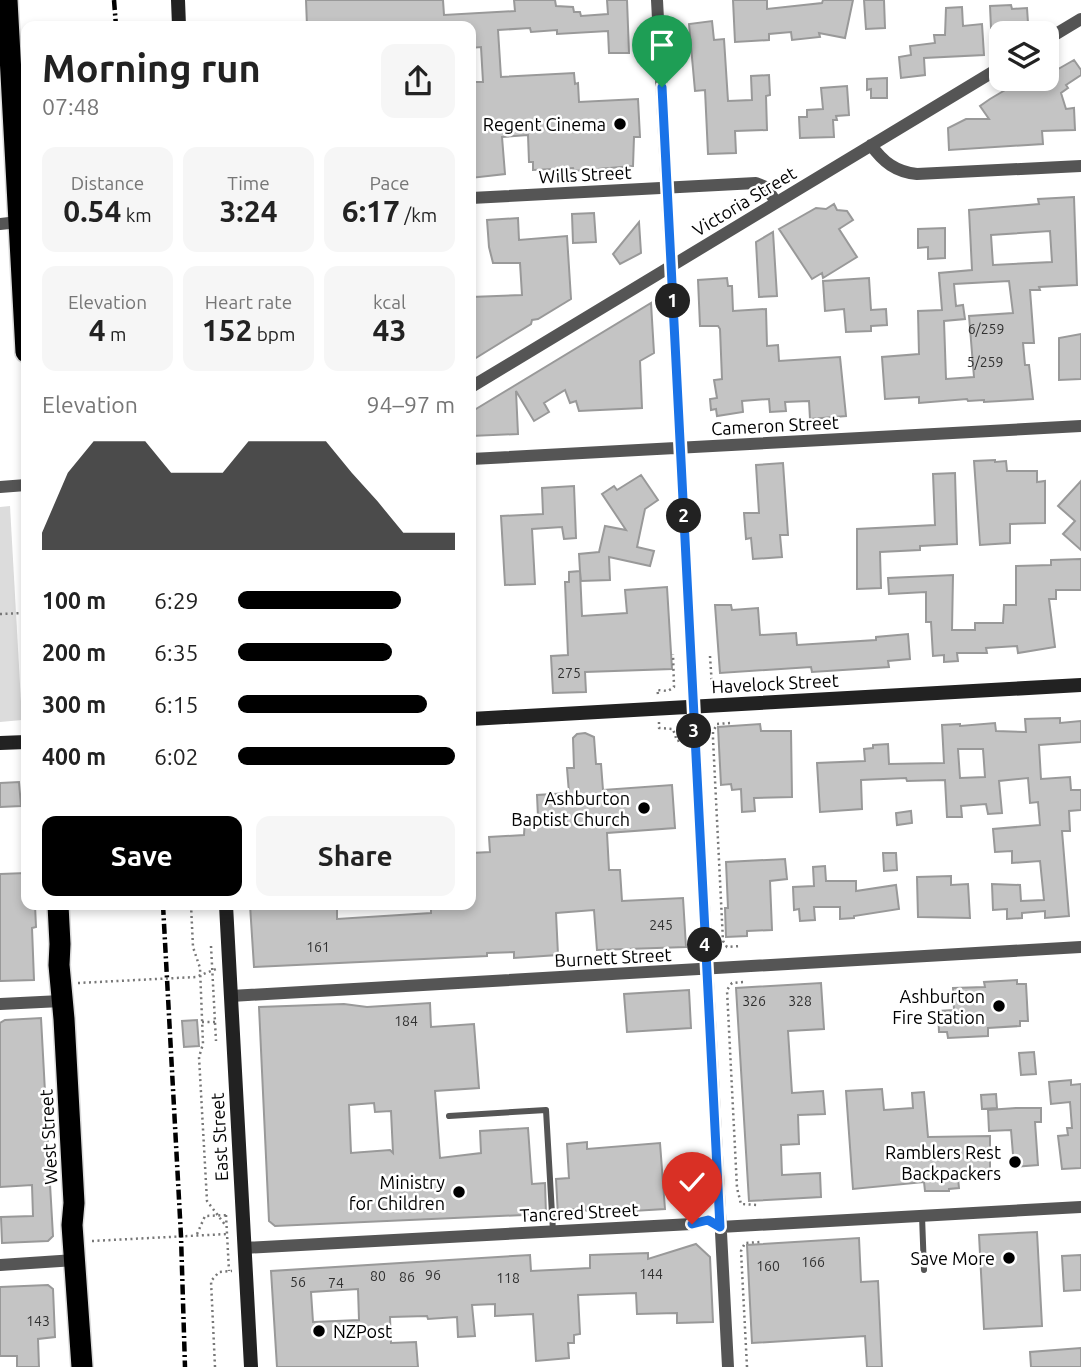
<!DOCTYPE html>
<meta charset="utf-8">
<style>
body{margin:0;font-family:Ubuntu,sans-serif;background:#f6f6f6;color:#222;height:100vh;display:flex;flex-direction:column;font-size:26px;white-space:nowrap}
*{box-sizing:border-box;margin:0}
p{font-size:23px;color:#767676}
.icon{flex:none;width:38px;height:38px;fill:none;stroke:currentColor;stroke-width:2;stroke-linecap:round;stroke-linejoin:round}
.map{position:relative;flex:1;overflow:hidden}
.side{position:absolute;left:21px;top:21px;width:455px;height:889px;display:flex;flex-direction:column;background:#fff;border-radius:14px;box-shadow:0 4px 10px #0003}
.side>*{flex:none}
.tools{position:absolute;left:989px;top:21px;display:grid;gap:14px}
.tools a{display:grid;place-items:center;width:70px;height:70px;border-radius:14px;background:#fff;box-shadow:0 4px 10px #0003;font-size:35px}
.pin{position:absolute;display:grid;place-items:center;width:60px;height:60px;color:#fff;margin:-72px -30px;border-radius:50% 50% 50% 0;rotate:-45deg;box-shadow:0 0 7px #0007}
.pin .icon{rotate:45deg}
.km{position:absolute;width:35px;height:35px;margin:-18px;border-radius:50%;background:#222;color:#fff;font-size:19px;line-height:35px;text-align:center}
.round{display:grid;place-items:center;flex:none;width:74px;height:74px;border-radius:14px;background:#f6f6f6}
.summary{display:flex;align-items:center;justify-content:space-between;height:119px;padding:0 21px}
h1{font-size:38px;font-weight:600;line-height:52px}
.metrics{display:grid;grid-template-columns:repeat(3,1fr);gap:10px;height:119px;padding:7px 21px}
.metrics div{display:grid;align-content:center;border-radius:14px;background:#f6f6f6;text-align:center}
.metrics b{font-size:30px;font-weight:600}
.metrics small{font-size:19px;font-weight:400}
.metrics p{font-size:19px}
.chart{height:196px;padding:14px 21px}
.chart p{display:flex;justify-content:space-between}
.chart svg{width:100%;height:126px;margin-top:7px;fill:#000;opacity:.7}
.action{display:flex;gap:14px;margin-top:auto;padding:14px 21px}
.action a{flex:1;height:80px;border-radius:14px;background:#000;color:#fff;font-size:28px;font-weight:600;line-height:80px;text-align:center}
.action a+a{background:#f6f6f6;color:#222}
ul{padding:0 21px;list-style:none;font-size:23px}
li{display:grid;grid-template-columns:112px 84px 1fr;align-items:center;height:52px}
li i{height:18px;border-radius:9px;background:#000}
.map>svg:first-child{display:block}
.green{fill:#dcdcdc}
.building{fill:#c4c4c4;stroke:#999;stroke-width:2;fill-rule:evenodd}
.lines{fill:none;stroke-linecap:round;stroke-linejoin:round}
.highway-casing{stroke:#dbdbdb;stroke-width:24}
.path{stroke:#777;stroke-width:2.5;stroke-dasharray:2 3.5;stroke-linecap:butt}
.lane{stroke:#555;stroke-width:6}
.street{stroke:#555;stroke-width:12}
.secondary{stroke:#222;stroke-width:14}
.highway{stroke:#000;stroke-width:21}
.rail{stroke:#000;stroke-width:4.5;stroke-dasharray:10 3.5 2 3.5;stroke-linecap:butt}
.route-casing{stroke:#fff;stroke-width:14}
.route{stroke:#1a73e8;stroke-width:9}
.poi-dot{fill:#000;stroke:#fff;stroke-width:2.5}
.labels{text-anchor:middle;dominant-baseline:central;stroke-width:5;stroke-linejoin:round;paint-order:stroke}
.number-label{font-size:14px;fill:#313131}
.poi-label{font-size:18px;fill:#000;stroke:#fff;text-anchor:end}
.street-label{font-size:18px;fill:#000;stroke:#fff}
</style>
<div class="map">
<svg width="1081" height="1367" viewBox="0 0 1081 1367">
<rect width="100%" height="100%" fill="#fff"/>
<path class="green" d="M10,506L22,720L0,722V507Z"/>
<path class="building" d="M306,0H443L444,15L515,11L514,0H555L556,6L573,7L574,12H580L581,16L608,14L607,0H627L629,53H609L608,31L557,34V30L531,32L530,28L498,30L501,77L574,73L575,84L578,83L579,102L638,99L640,137H634L633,166L574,171L573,168L533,170V162H529L528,135L502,137L505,174L471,178V87L472,82H483L481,47L471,48V26H307Z
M733,0H767V9L822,3L823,0H853L845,38L819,33L820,37L792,40L791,32L769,34V40L735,42Z
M864,0H884L885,28L866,29Z
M1011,5L1012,9L1027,8L1028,23L991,28L990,6Z
M962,7L963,26L982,24L984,55L924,58L925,75L901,78L899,57L911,55L910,46L935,43L934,35H945L946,8Z
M712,21L714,40L724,39L728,101L752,100L751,76L769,75L770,95L766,96L767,130L735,131L736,153L708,154L705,90L695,91L689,24Z
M1074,60L1081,70V75L1066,85L1068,88L1061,93L1066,109L1074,108L1075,130L1042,131L1043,144L949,150L948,128L966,119H989L980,106L990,99L1022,80L1027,88L1042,79H1046V76Z
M887,78V98H871V89L867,90V79Z
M847,86L849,115L836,116L837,120H833L834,137L800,138L799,117H807V110L823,109L821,88Z
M1074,197L1077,285L1039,287L1040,290H1030L1034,343H1023L1025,365H1029L1033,399L984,402V400L968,401L967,399L919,403V397L885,399L882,357L919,354L918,311L942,310L939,273L972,270L969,210L1039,204L1038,199ZM1050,231L1052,262L993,265L991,235ZM1009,281L1013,313L969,316L974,377L946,379L944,321L965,319L963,305L956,306L954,284Z
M834,204L837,210L847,211L853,220L839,229L857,257L823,278L822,273L812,279L779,229L816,208L826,209Z
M594,213L596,242L573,243L572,214Z
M518,218L519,240L567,236L571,299L538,319L532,320L531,324L471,361V297L522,295L520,263H493L489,247L487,220Z
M639,222L641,253L620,264L613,254Z
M945,228V258L928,259V247L918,248V229Z
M773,232L777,296L759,297L756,242Z
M727,278L728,286H732L733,311L766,309L767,346L778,345L779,361L840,357L846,416L810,419L809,401L785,402L786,411L770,412L769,399L742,401L743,412L717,416L716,409L711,410L710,399L717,398L714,380L722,379L720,329L718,326H700L698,280Z
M869,278L871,310L886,309L887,325L871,326V331L846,332L844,309L825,311L823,281Z
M651,303L654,353L640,361L642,408L579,411L576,401L570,403L565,390L544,403L549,412L534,421L516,391L518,434L471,436V412Z
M1081,334V379L1059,380V338Z
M995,460V462L1006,461L1007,471H1037V482L1045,481V523L1010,524V543L980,545L974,461Z
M783,463L788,535H780L782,557L753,559L751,538L746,539L744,513H759L756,465Z
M955,473L957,544L920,546V550L880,552L881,588L857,589V529L935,525L933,474Z
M641,475L658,500L645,509L637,547L654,551L650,566L609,557L610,580L581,581L580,571L582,616L627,613L625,590L667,587L672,669L585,672L586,692L553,693L551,656L568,655L565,582H569V572L580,571L579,554L599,552L605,526L626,530L602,494L614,486L617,490Z
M1081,481V550L1063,534L1075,521L1058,506Z
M574,486L576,538L564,539L562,527L532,529L535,584L505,585L501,516L543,514L542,488Z
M1081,559V590H1056V599H1049L1055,647L1018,653L1017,646L986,648L987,653H957L958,661L944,662V655L933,656L931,622H926V592L889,594L888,578L953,575L952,630H975V623H1003L1004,605H1016V566L1051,565V560Z
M715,605H731L732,610L758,608L760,635L796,633L797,645L876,640V637L908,634L910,659L888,661L889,667L812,672L811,667L720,673Z
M1060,718V723L1081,721V742L1039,745L1041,779L1070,777L1071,790H1081V810L1069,811L1070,831H1062L1069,916L1045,918V911L1022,913V918L1007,919V909L993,910L992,884L1020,885L1021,901L1044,900L1040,861L1012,863V851L995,852L993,829L1040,825L1038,802L1030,803L1028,778L999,781L1002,813L988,814L986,804L961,806L962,817H947L945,780L907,781L906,778L861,780L862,809L820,812L817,763L865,761L864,749L873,748V745L888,744L889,764L944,763L942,725L960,724V726L995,723L996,731L1026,732L1025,719ZM958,749H983L985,777L960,778Z
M760,724L761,731H791L792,797L754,798L755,811L742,812L741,789L732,790L731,784L721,785L718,727Z
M585,733L594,737L596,764H601L603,790L672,785L675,828L607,833L609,870H620L622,901L683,898L686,947L597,950L594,910L556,913L558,955L514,958V952L487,953V956L254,967L250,905H337V919L431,913V905H471V853L490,852L489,837L524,835L525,818L538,817L537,795L569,793L567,768H574L573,738L577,734Z
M19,782L21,806L0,807V783Z
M911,811L912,823L897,825L896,813Z
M883,853H896L897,870L884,871Z
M785,859L787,879L770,881L772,930L747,931V936L726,937L725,908H728L726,862Z
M825,866L826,881H856V891L896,885L899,909L854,916V918L840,919V907H814L815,920L800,921L799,909L794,910L793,887L814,886L813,867Z
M26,873V905H35L36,927L32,928L34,980L0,981V874Z
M951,876V885L968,884L970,918L918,917L917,877Z
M1017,980V984H1026L1028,1021H1020V1026L988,1028V1036L948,1038L947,1032H939L938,1011L954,1010L953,988L985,987L984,982Z
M821,983L824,1029L788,1031L792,1093L823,1091L825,1114L798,1115L799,1144L781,1145L782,1175L820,1173L821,1197L749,1201L736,988Z
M689,990L691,1028L627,1032L624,994Z
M430,1003L431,1027L474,1024L479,1088L435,1091L440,1158L481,1153L480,1131L528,1128L532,1184L545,1183L546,1214L275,1226L269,1221L259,1007L344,1004L367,1007ZM374,1103L375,1112L391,1111L393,1153L390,1150L351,1153L349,1105Z
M41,1018L49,1166H51L52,1184H50L53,1236L48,1241L2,1243L1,1217L33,1216L32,1185L0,1187V1023L5,1020Z
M197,1020L199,1046L184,1047L182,1021Z
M1034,1052L1036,1074L1021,1075L1019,1053Z
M1071,1080V1085L1081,1084V1168L1062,1169L1058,1136L1068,1135L1067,1128H1072L1070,1102L1051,1104L1049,1082Z
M882,1089L884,1110L913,1108L912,1093L924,1092L928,1137L990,1136V1177L958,1178L959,1188L949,1189V1191H925L924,1182L853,1189L846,1091Z
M996,1094L997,1108L982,1109L981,1095Z
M1016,1108H1041V1122H1035L1038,1165L1014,1167L1011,1130L989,1131L988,1110Z
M587,1142V1149L660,1143L665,1209L633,1211V1209L592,1211L570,1209V1215L558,1216L556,1179L569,1178L567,1144Z
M1037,1232L1042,1326L984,1329L979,1235Z
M859,1238L861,1282L878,1281L882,1367H867L865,1336L752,1343L747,1245Z
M696,1244L710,1257L713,1322L677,1323V1313L637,1314L636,1293L578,1295L580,1334L574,1335V1343H568L569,1358L536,1361L533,1314L495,1316V1304L472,1305L475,1336L458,1337L457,1317L428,1319L427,1316L390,1317L391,1343L416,1342L418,1367H277L271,1271L530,1255L531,1271L590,1268V1255L648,1253V1259ZM358,1289L359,1320L313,1322L311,1292Z
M1081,1255V1290L1064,1291L1062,1256Z
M48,1285L53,1289L55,1337L38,1339L39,1367H17V1356H0V1287Z
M1081,1348V1367H1031L1030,1352Z"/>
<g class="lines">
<g class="highway-casing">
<path id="highway" d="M7,0L26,352
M58,905L60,944L59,965L64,1019L74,1203L72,1225L82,1367"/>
</g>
<path class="path" d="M0,614L26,613
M710,656L712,686L715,687H729
M658,694L657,690L668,691L674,687L673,654
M659,722V728L673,729L677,741L683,740
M730,723L717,724L713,732V739L723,941L727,947L740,946
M191,905L193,947L200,968L203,1044L199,1057L207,1201L226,1226
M211,946L216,1041
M743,982L732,983L727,990L737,1188L741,1204L758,1205
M78,983L196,977L216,969
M202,1022H215
M226,1215L229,1271
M197,1234L205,1216L229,1215
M92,1241L227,1234
M215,1367L211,1281L219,1272L232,1271
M747,1367L741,1251L745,1243L761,1242"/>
<path class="lane" d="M449,1116L546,1110L553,1231
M922,1216L924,1270"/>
<path class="street" d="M657,0L728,1367
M1046,40L1081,19
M871,145C883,162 896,172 917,174L1081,166
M471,198L756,183L766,187L776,202
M0,224L18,222
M471,387L1001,67
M471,459L1081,426
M0,487L26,485
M231,996L1081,947
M0,1004L61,1001
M244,1248L692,1224L708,1220L720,1227L1081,1207
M0,1265L75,1260"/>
<path class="secondary" d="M178,0L179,26
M471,719L1081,685
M0,743L26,742
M226,905L251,1367"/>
<use href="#highway" class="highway"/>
<path class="rail" d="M114,0L116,26
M163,905L181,1236L185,1367"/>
</g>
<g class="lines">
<g class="route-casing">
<path id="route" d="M662,87L720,1227L708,1220L692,1224"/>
</g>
<use href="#route" class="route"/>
</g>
<g class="poi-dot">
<circle cx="620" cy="124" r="7"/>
<circle cx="644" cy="808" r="7"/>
<circle cx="999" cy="1006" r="7"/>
<circle cx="1015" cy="1162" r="7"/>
<circle cx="459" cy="1192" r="7"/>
<circle cx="1009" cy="1258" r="7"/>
<circle cx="319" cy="1331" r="7"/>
</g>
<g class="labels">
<g class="number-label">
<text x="986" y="329">6/259</text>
<text x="985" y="362">5/259</text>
<text x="569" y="673">275</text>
<text x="661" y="925">245</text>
<text x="318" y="947">161</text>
<text x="754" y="1001">326</text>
<text x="800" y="1001">328</text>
<text x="406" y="1021">184</text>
<text x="813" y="1262">166</text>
<text x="768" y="1266">160</text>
<text x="651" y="1274">144</text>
<text x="433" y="1275">96</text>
<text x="378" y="1276">80</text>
<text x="407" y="1277">86</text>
<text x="508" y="1278">118</text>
<text x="298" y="1282">56</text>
<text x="336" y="1283">74</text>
<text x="38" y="1321">143</text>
</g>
<g class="poi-label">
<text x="606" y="124">Regent Cinema</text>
<text x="630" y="798">Ashburton<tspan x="630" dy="21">Baptist Church</tspan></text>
<text x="985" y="996">Ashburton<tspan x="985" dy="21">Fire Station</tspan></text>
<text x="1001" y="1152">Ramblers Rest<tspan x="1001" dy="21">Backpackers</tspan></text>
<text x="445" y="1182">Ministry<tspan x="445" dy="21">for Children</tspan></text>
<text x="995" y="1258">Save More</text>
<text x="333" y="1331" text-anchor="start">NZPost</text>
</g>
<g class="street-label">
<text transform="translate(585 174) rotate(-3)">Wills Street</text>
<text transform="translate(744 201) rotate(-31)">Victoria Street</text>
<text transform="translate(775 425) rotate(-3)">Cameron Street</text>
<text transform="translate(775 683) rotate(-3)">Havelock Street</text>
<text transform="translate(613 957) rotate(-3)">Burnett Street</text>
<text transform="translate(48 1137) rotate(-93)">West Street</text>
<text transform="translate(219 1137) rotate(-93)">East Street</text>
<text transform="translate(579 1212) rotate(-3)">Tancred Street</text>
</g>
</g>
</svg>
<div class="tools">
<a><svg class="icon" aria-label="layers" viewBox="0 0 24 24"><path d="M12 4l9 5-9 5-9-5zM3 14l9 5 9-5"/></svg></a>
</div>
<div class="pin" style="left:662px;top:87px;background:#1e9e55"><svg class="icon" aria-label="arrive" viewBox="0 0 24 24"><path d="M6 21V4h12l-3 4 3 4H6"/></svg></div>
<div class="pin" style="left:692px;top:1224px;background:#d93025"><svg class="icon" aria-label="check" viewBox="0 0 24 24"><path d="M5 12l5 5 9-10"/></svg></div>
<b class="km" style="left:673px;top:301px">1</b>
<b class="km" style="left:684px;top:516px">2</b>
<b class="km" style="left:694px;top:731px">3</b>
<b class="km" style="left:705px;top:945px">4</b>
<section class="side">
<div class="summary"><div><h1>Morning run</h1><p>07:48</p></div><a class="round"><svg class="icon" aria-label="share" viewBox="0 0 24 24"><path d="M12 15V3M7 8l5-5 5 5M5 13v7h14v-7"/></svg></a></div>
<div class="metrics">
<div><p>Distance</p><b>0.54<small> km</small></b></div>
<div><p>Time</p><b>3:24</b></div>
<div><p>Pace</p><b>6:17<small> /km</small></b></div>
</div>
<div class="metrics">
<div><p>Elevation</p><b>4<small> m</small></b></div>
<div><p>Heart rate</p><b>152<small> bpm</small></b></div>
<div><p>kcal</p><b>43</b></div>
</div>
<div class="chart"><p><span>Elevation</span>94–97 m</p>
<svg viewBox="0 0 160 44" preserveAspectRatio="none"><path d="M0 44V38L10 17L20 6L30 6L40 6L50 17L60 17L70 17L80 6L90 6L100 6L110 6L120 17L130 27L140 38L150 38L160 38V44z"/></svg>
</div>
<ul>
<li><b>100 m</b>6:29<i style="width:75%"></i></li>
<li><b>200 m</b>6:35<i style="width:71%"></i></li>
<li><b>300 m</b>6:15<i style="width:87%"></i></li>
<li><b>400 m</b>6:02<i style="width:100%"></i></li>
</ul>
<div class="action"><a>Save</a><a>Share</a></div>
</section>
</div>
